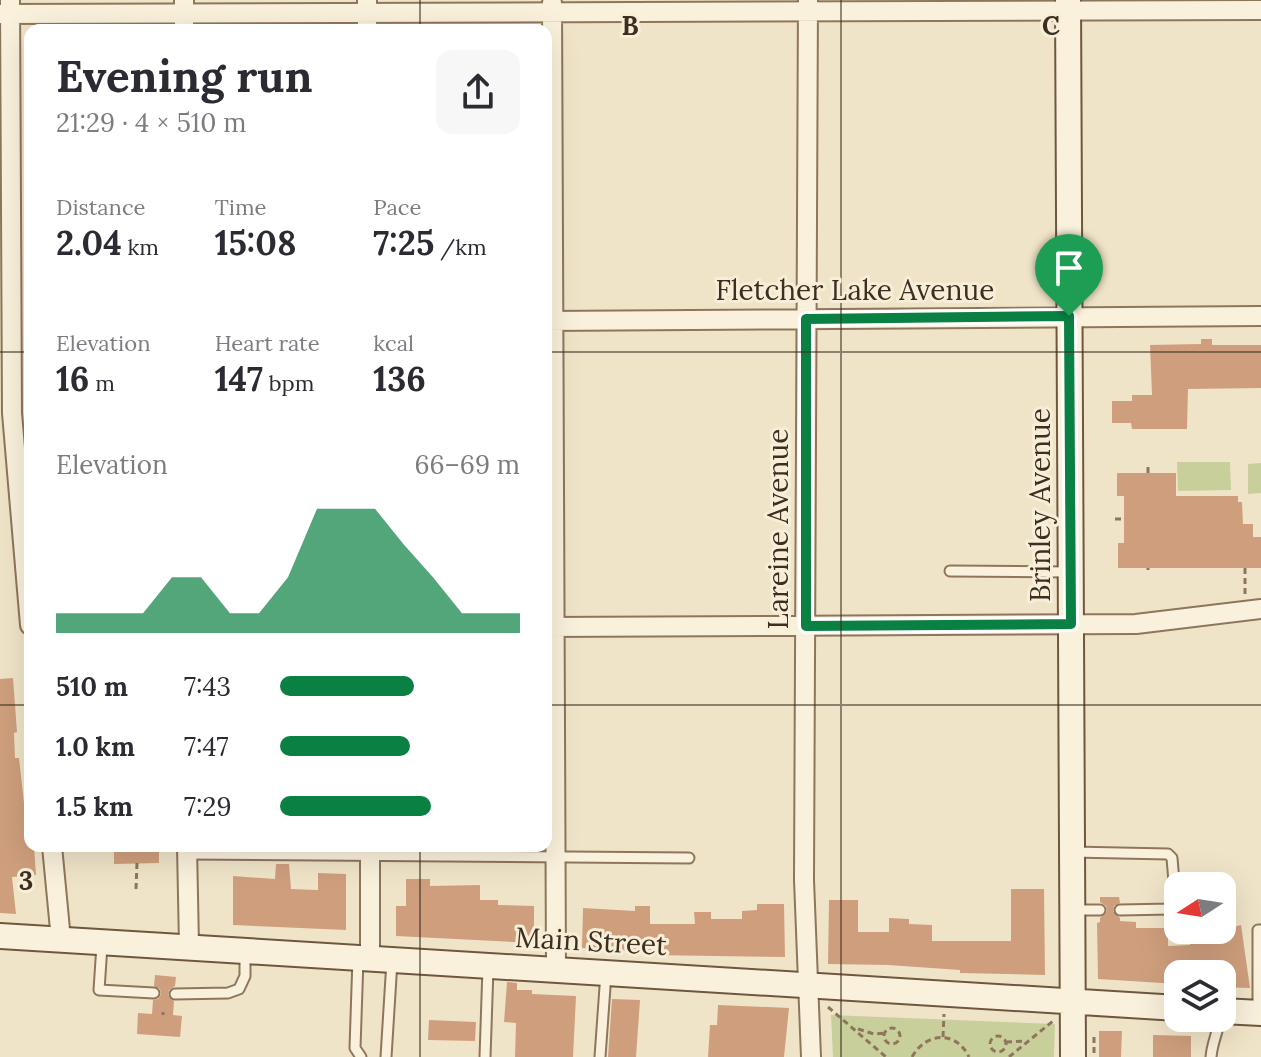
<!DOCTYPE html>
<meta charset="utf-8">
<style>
body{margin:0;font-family:Lora,serif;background:#f7f7f7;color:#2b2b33;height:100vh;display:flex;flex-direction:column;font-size:30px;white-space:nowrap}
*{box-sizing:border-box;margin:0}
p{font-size:26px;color:#7c7c81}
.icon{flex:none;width:44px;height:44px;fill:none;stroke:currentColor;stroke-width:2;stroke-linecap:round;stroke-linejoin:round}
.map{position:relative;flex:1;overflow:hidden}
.drawer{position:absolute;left:24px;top:24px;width:528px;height:828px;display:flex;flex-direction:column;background:#fff;border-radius:16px;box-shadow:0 8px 32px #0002}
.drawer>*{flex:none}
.needle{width:52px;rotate:258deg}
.controls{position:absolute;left:1164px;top:872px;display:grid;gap:16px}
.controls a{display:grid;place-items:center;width:72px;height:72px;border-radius:16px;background:#fff;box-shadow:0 8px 32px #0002;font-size:40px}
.pin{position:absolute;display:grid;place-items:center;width:68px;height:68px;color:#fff;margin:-82px -34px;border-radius:50% 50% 50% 0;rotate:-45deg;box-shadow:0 0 8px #0007}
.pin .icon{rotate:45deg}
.round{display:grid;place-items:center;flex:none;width:84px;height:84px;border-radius:16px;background:#f7f7f7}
.head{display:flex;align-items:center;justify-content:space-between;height:136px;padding:0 32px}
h1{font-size:44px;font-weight:700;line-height:60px}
.figures{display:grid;grid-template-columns:repeat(3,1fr);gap:12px;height:136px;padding:8px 32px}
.figures div{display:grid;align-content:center}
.figures b{font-size:34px;font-weight:700}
.figures small{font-size:22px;font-weight:400}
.figures p{font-size:22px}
.chart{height:224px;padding:16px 32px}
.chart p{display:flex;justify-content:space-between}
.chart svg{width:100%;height:144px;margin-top:8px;fill:#0b8043;opacity:.7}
ul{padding:0 32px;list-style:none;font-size:26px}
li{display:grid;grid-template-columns:128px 96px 1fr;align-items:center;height:60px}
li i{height:20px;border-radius:10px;background:#0b8043}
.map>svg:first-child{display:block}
.green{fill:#c9cf9b}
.building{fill:#cf9f7d}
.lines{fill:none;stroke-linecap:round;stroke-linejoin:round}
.lane-casing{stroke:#8d765c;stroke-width:13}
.street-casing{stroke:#8d765c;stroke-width:22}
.secondary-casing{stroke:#6f573f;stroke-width:28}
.path{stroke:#8d765c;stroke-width:3;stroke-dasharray:6 4;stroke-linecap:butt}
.lane{stroke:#faf1dc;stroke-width:9}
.street{stroke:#faf1dc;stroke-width:18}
.secondary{stroke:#faf1dc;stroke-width:24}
.route-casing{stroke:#fff;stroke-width:16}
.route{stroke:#0b8043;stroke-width:10}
.grid{fill:none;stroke:#3d2e20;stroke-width:2;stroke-opacity:0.55}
.labels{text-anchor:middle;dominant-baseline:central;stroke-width:6;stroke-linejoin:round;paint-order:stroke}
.street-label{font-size:28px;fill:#3d2e20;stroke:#f7eed8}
.grid-label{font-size:26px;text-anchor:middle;font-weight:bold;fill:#3d2e20;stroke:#f7eed8;stroke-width:6;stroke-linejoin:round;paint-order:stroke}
</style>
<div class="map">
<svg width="1261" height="1057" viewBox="0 0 1261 1057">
<rect width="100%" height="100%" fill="#f0e4c8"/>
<path class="green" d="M1177,462H1230L1231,490L1178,491Z
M1261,463V493L1248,494V464Z
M831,1015L1055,1024L1054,1057H833Z"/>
<path class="building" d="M1201,339H1212V345H1261V388L1188,389L1187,429H1132L1131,423H1112V401H1132V395H1152L1150,345L1201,344Z
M1117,473H1176V496H1238V502H1242L1243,524H1253V537H1261V568H1118V543H1124V496H1117Z
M13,678L17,732L14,733L15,758H19L28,839H30V846H34L36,875L12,877L16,914L0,913V679Z
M114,846H159V863L114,864Z
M276,864H289L291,889L318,890V873L346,874V930L233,925V876L275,879Z
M406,879H430V886L480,885V900H498V905L534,906V943L396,936V906H406Z
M1011,889H1044L1045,975L960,973V970L888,965L828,964L829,900H858V932H889V918L909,919V924L932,925V941H1011Z
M1100,897H1119L1120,903L1114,906L1113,911L1120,918V921L1136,922V928H1168V946L1190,945L1191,930H1222L1241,925L1250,988L1222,987V974H1178V984L1098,979L1097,923L1100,922V918L1107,911L1106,906L1100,902Z
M757,904H784L785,957L650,955V952L582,948L583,908L635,911V906H650V924H695L694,912H711V919H742V911L757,910Z
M155,975L176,977L175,986L169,990L168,995L174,1001L173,1015L182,1016L180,1037L137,1034L138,1013L152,1014L153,1000L158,999L161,994L160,989L154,986Z
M507,982L517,983V990H532V994L576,996L573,1057H515L516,1023L504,1022Z
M612,999L640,1000L636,1057H608Z
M718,1005L789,1008L784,1057H708L710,1025H717Z
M429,1020L476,1022L475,1041L428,1040Z
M1099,1031H1122L1121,1057H1099Z
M1153,1035L1191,1036V1057H1153Z"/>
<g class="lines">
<g class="lane-casing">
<path id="lane" d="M950,571L1070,572
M1072,852L1168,854L1172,858L1176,906L1171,909L1120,910
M187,854L689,858
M1075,910H1100
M102,945L99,990L154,993
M358,958L355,1048L361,1057
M175,994L228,993L239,989L245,976V951
M1258,1010V930H1261
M386,1057L392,961
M485,1057L488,968
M600,1057L606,973
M1211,1057C1212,1043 1218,1032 1220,1018"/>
</g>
<g class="street-casing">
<path id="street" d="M10,0L12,413L30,625
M184,0V30
M367,0V30
M808,0L804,880L811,1057
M552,3L556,969
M0,14L1261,10
M546,321L1261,316
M546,627L1136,624L1261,609
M52,846L61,940
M187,846L189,946
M370,957V846"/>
</g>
<g class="secondary-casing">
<path id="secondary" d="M1068,0L1073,1057
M0,936L1178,1008
M1222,1011L1261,1013"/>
</g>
<path class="path" d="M1148,473V467
M1115,519H1124
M1245,568V596
M1148,570V568
M136,889L137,863
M828,1007L886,1057
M163,1015V1012
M884 1036a8 8 0 1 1 16 0a8 8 0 1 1-16 0Z
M858,1029L874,1034L885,1033
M990 1044a8 8 0 1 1 16 0a8 8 0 1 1-16 0Z
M943,1037L944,1014
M1094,1037V1057
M1006,1042L1026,1041
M912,1057C926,1032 956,1030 969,1057
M1009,1057L1053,1021"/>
<use href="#lane" class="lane"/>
<use href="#street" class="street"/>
<use href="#secondary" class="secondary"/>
</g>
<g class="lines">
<g class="route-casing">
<path id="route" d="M1069,316L1071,624L806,626V319Z"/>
</g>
<use href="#route" class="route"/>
</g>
<path class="grid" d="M420,0V30M841,0V1057M0,352H30M546,352H1261M0,705H30M546,705H1261M420,846V1057"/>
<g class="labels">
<g class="street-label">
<text x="855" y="290">Fletcher Lake Avenue</text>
<text transform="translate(1040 505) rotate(-90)">Brinley Avenue</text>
<text transform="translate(778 529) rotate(-90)">Lareine Avenue</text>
<text transform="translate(591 941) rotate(3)">Main Street</text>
</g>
</g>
<g class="grid-label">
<text x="630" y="35">B</text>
<text x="1051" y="35">C</text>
<text x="26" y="890">3</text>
</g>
</svg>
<div class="controls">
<a><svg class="needle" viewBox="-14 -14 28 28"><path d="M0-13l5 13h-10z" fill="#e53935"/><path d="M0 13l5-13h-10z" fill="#7c7c81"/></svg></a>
<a><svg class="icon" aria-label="layers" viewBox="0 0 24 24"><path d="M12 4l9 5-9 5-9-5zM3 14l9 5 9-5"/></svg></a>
</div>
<div class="pin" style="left:1069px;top:316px;background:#1e9e55"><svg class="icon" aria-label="arrive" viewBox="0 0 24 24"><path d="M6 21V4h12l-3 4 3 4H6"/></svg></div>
<section class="drawer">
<div class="head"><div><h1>Evening run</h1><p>21:29 · 4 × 510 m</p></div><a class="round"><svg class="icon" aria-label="share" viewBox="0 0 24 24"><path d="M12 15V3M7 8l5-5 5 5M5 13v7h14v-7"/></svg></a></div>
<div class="figures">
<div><p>Distance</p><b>2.04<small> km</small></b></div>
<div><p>Time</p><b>15:08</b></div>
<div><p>Pace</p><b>7:25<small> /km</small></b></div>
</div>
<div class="figures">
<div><p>Elevation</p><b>16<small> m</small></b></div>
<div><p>Heart rate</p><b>147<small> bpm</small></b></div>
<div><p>kcal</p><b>136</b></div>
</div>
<div class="chart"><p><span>Elevation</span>66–69 m</p>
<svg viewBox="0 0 160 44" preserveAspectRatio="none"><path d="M0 44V38L10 38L20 38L30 38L40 27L50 27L60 38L70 38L80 27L90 6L100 6L110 6L120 17L130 27L140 38L150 38L160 38V44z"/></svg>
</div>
<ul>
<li><b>510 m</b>7:43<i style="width:56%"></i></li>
<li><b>1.0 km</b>7:47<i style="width:54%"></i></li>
<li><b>1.5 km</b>7:29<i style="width:63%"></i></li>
</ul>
</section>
</div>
